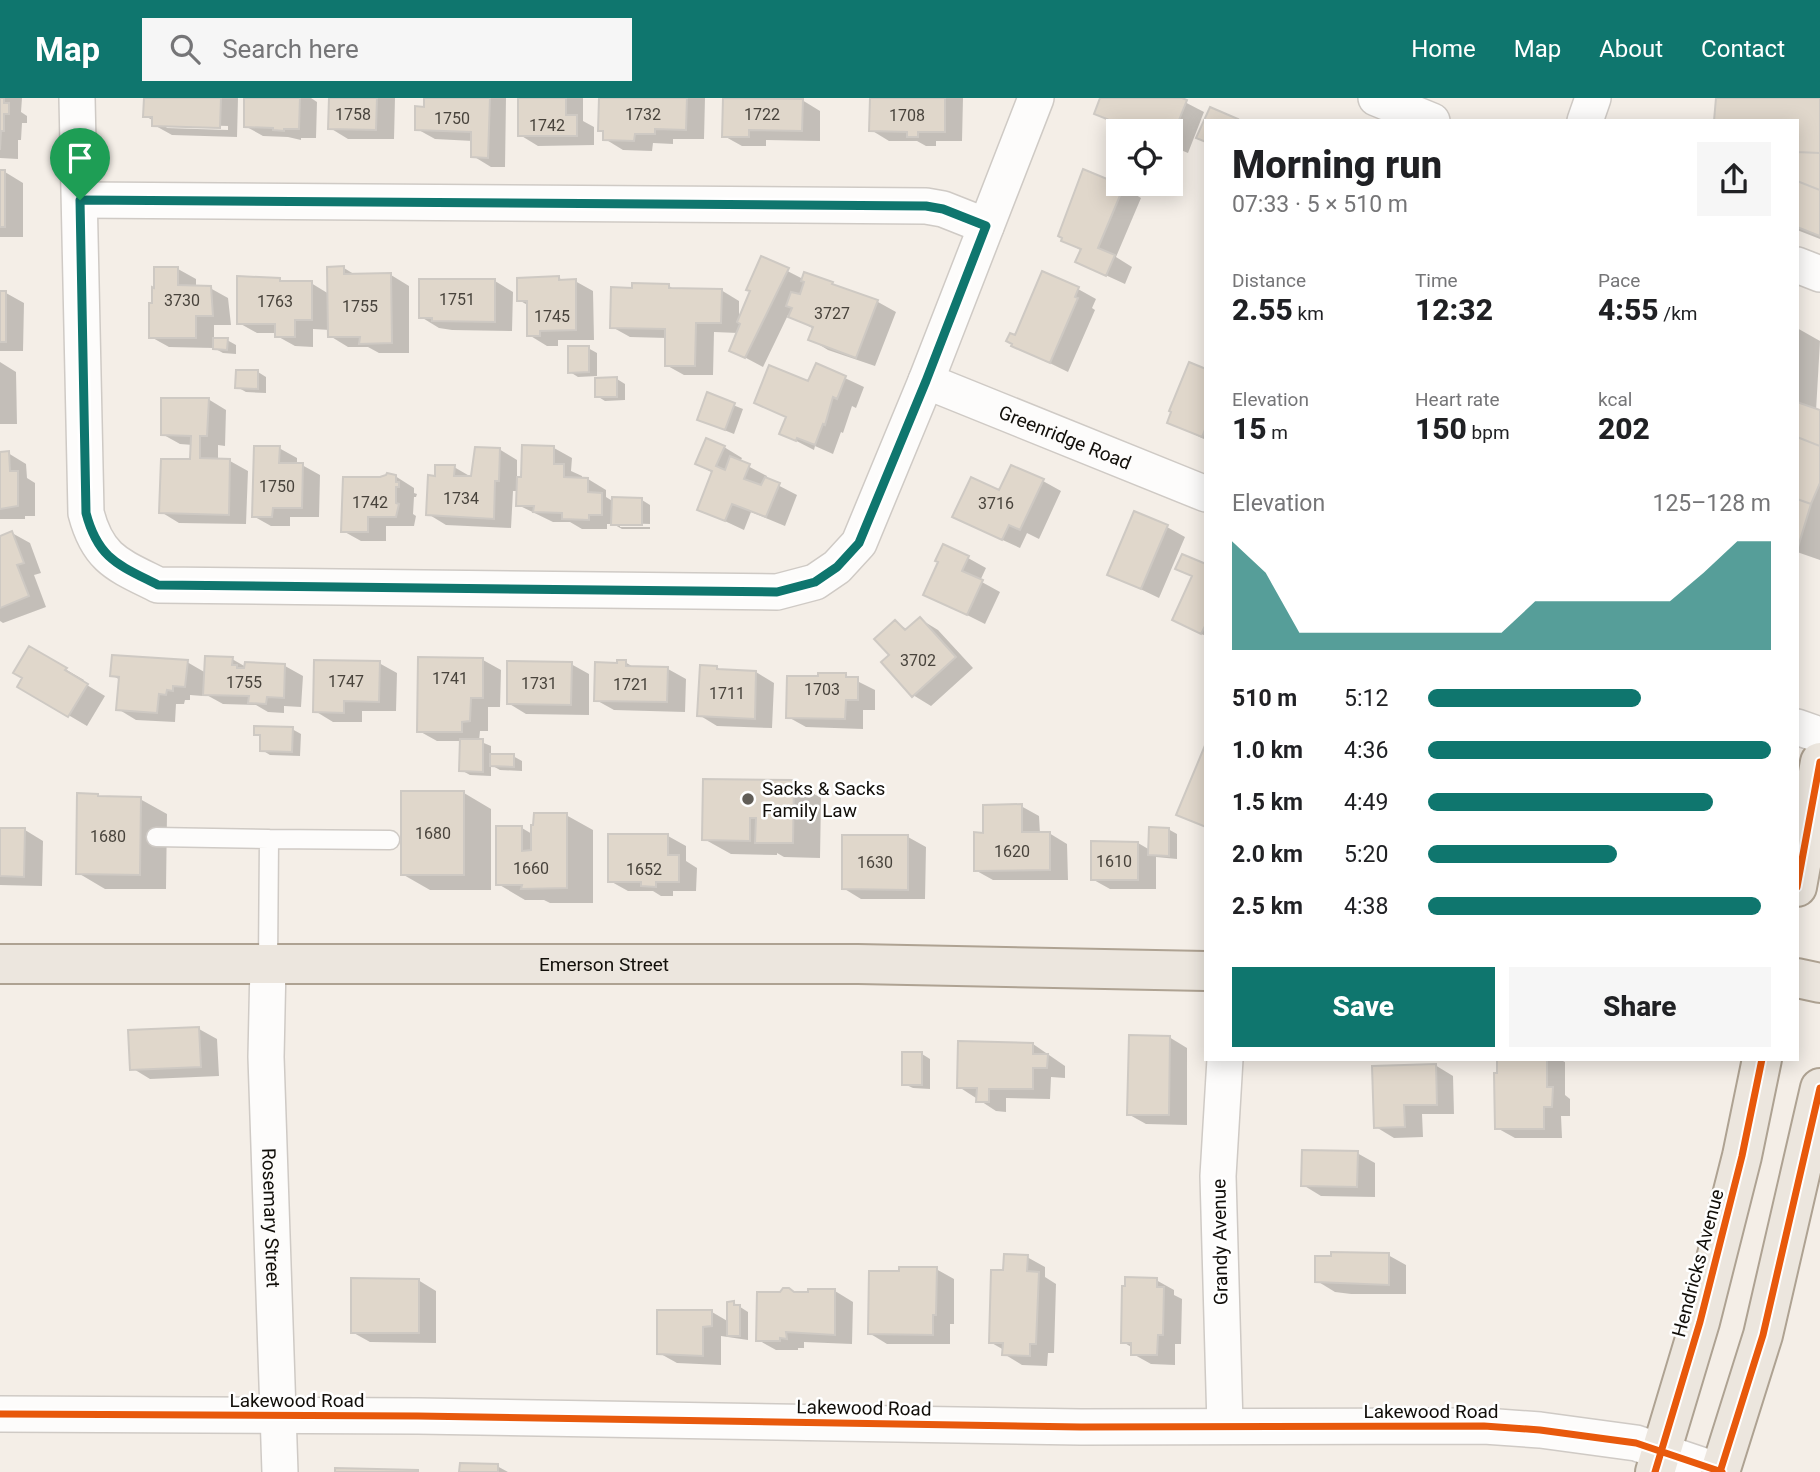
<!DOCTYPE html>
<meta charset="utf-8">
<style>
body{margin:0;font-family:Roboto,sans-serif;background:#f6f6f6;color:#202124;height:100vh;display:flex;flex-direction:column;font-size:26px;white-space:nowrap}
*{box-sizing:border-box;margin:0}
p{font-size:23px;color:#757577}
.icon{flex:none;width:38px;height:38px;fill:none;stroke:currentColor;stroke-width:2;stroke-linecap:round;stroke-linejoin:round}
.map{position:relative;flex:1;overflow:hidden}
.details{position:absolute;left:1204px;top:21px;width:595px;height:942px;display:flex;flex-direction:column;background:#fff;border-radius:0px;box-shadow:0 4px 18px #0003}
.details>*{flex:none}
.fabs{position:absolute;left:1106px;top:21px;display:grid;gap:14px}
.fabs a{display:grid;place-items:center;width:77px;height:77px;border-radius:0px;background:#fff;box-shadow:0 4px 18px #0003;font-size:35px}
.pin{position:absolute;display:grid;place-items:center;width:60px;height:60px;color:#fff;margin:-72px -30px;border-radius:50% 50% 50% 0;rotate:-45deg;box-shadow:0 0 7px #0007}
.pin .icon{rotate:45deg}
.round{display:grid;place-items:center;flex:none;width:74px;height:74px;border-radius:0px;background:#f6f6f6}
.summary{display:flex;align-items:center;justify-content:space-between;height:119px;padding:0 28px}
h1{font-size:38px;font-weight:800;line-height:52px}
.metrics{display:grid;grid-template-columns:repeat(3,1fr);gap:10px;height:119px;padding:7px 28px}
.metrics div{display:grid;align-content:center}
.metrics b{font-size:30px;font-weight:800}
.metrics small{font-size:19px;font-weight:400}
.metrics p{font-size:19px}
.chart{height:196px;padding:14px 28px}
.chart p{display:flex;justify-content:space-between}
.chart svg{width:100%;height:126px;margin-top:7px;fill:#0f766e;opacity:.7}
.button{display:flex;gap:14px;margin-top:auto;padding:14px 28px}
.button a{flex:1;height:80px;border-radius:0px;background:#0f766e;color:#fff;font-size:28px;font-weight:800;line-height:80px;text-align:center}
.button a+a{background:#f6f6f6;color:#202124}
ul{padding:0 28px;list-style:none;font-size:23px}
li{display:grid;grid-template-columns:112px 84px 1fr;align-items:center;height:52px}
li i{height:18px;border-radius:9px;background:#0f766e}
header{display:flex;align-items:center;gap:42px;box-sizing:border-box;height:98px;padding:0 35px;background:#0f766e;color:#fff}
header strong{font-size:33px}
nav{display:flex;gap:38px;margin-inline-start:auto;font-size:24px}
.search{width:490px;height:63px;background:#f6f6f6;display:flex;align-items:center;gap:18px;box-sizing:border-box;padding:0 24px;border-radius:0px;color:#757577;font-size:26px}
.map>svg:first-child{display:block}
.shadow{fill:#0003;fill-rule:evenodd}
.building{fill:#e0d7cb;stroke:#cec9c3;stroke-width:2}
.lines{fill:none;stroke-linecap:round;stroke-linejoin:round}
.service-casing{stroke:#cfcac5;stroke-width:21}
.minor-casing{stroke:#cfcac5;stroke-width:38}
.primary-casing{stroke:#aea292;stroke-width:42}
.service{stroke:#fdfcfb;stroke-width:18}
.minor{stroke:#fdfcfb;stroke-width:35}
.primary{stroke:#ece6de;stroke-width:38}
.cycleway-casing{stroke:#fff;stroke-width:11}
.cycleway{stroke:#e8590c;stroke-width:7}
.route-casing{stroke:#fff;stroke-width:14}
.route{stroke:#0f766e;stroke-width:9}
.poi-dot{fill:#615d57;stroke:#fff;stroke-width:2.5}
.labels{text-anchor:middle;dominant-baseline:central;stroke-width:5;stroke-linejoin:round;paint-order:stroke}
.number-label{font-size:16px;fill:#48433c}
.street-label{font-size:19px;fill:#120f0a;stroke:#fff}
.poi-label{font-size:19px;fill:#120f0a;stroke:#fff;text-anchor:start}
</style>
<header>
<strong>Map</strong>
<div class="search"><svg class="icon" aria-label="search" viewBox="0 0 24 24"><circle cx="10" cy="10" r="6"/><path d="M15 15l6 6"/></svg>Search here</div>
<nav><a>Home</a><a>Map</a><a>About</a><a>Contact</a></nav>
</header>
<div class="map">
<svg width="1820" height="1374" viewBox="0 0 1820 1374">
<rect width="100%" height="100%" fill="#f4eee7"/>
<path class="shadow" d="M0,0H22L21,14L27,18V25H22L21,42H18V61L0,60Z
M146,0H238L237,39L172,37L154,27V23L145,18ZM163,26L228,28V32L167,30Z
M246,0H311L317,4L316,40H301V42L288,39L263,38L245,28Z
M331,0H395L394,41H348L330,30Z
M426,0H506L505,69H491L473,58V43L435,41L417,31L426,10Z
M520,0H583V23L594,29V47L538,48L520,37Z
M601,0H705L704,41H673V46L653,45L652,53L623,52L605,41V35L600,32Z
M871,0H963L962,43H936V48H926L917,43H889L871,32Z
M1102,0H1177L1204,14L1188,55L1171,48V33H1133L1096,15Z
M1717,0H1820V141L1797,132V23Z
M802,2L820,13V43L766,42V48H742L724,38Z
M0,74H5L23,85V139H0Z
M1123,89L1141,100L1116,159L1132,169L1125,186L1077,164L1082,153L1063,142Z
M762,160L803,181L832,186L878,204L896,214L875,268L828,252L810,241L814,231L788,217L763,269L731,252L738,235L714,234L713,277H684L666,267L667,240L630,239L612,229L633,191L669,188L675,192H721L739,203V224Z
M344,170L357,178L391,177L409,188V255H379L368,249H348L330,238V232L313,231V249L295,248L277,238V235H257L239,225L279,182L285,185H311L329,196Z
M178,171L196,181V189L210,190L228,200L231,227H214V242H227L236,247V256L223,255L214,250L169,249L151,239Z
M559,180L565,183H575L593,193L594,242H558V248H547L529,237V208L519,202Z
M495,183L513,194L512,233L452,232L439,230L421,219Z
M1078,191L1096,201L1092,210L1095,212L1068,274L1013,247L1016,239Z
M0,195H6L24,205L23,253H0Z
M1797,230L1820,243L1816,313L1820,314V462L1797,454Z
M588,250L597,255V278L578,279L570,274Z
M0,264L16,274L17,326H0Z
M817,267L864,289L856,310L852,308L843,335L841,334L833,356L815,348L814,352L781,335L788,320L757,304L809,285Z
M1206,272V342L1169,324Z
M258,274L266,279V295L246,294L237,289Z
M617,281L625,286V302L605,303L597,298Z
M708,297L743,311L734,336L699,322Z
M208,301L226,312L225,348L218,347V362L230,363L248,373L246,426L179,425L161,414L192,363L193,347L180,346L162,336Z
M724,349L742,360L740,364L767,378L766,381L797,397L785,428L751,414L744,432L699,411L713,375L697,366Z
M279,350L297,360V367H302L320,377L319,419H290V428H271L253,418Z
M554,350L572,360L571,373L582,378V381H588L606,392V399L614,404L642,402L650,407V426L620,425V429H650V431H622L613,426H607V431H582L570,424H553L518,407V393H513L511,430L446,427L428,416L436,380L454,369L473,380L499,351L517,362V381H522Z
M0,355H8L26,366L27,380L35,385V418H25V421H0Z
M392,376L414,390V395L417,396L416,399H414L413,416L416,418L414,428H386V443H361L343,433L380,380Z
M1043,383L1061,393L1039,441L1027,435L1020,450L972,428L1000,394Z
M1167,429L1185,439L1159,500L1109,476Z
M12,435L30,445L41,475L34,477L46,509L3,525L0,523V440Z
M968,460L986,470L980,483L1000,494L985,526L925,496Z
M1206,468V538L1192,532L1193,479L1178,470Z
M920,521L938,532L973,570L931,608L913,597L892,557L895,524L908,532Z
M29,550L84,582L82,584L105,598L87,628L19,588L24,579Z
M232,561L246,569L285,568L303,578L301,609L284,608V615L268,614L256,607L223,606L203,595V598L190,597V602H185L184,606H176L175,624L136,622L118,611L120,582L112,577L187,564L206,575Z
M483,562L501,572L500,609H488V633H480L479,643L491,648V658H513L522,663V673L500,672L491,667V678L470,677L461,672V643H437L419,633Z
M625,564L635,570L668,571L686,581L685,614L614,612L596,602Z
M379,565L397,575L396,613H362V624H333L315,613Z
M571,566L589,576V617L526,616L508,605Z
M716,569L723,573L756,574L774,585L772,630L717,628L699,617Z
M845,577L875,592V612H863V631L806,629L788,619Z
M292,631L301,636L300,658L270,657L262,652V639L256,636Z
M794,684L821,700L820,760L784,759L777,755V757L731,756L704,741Z
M403,695H464L491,711V792H430L402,776Z
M140,701L167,716L166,791H105L78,775Z
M1021,708L1039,718L1040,736L1049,735L1067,746L1068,782H993L975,772L984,736Z
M566,717L593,732V805H550L544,802H525L498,786L522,730L532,736Z
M1168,731L1177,736V761L1156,759V791H1110L1092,781L1138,745L1150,752Z
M0,732H25L43,743L42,788L0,787Z
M668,738L686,748V763L697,770L696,793H673V798H661L653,793H628L610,783Z
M908,739L926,749L925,801H861L843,790Z
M199,931L217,941L219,978L150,981L132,970Z
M1169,939L1187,950V1027L1146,1026L1128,1016Z
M959,945L1033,946L1065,968V980L1051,979L1050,1001L1006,1000V1014L996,1013L959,989Z
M922,956L930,961V991L913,990L904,986Z
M1499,961H1559L1565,964V997L1570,1001V1018H1561L1562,1040H1515L1497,1030Z
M1435,967L1453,978L1454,1016H1422L1423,1039L1394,1040L1376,1029Z
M1357,1055L1375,1065V1099L1321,1098L1303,1087Z
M1388,1157L1406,1167V1196H1351L1335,1194L1317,1183Z
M1027,1159L1045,1169V1179L1056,1186L1054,1255H1048L1047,1268L1022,1267L1004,1256V1252L990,1244L1005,1174Z
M936,1171L954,1181V1226H950V1246H887L869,1235L901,1175Z
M418,1182L436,1193V1245L370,1244L352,1234Z
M1156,1182L1174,1192V1197L1182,1201L1181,1246H1175V1267L1151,1266L1133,1256V1250L1123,1244Z
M835,1193L853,1204L852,1246L804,1244V1250H798V1252H776L758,1242L797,1196Z
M734,1205L748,1214V1242L721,1238V1267L677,1265L659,1255L712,1214L729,1224Z
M497,1368L508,1374H461Z"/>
<path class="building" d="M0,0H4V5H9V16H4V33H1L0,52Z
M144,0H221L220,30L152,28V19H143Z
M244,0H300L299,31H284V33L273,32V30L244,29Z
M329,0H377L376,32L328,31Z
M424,0H490L488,60L471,59V34L415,32V8L424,9Z
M518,0H566V17H577V38H518Z
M599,0H687L686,32L655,31V36H635L634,43L603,42V33H598Z
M723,0L803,1L802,33L749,32V39H722Z
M870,0H945V34H918V39H907V34L869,33Z
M1100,0H1182L1187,2L1171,42V33H1137L1094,16Z
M1716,0H1820V55L1797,54V23H1714Z
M1210,9L1238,21L1237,23H1206V44L1196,40Z
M1797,54L1820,55V92L1797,83Z
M1083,71L1124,88L1098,150L1115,157L1106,178L1075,164L1081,151L1061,143L1062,140L1058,138Z
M0,72H5V129H0Z
M1797,83L1820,92V138L1797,129Z
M761,158L789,170L745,260L729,253L740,226L737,224L750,193L746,192Z
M344,168V176L391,175L392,245L359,246L360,239H328L327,169Z
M154,169H178V187L211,188L213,218H196V240H149V205H152V189L154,190Z
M1042,173L1079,189L1075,199L1078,200L1050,265L1011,248L1012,246L1006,243L1010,235L1015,237Z
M804,174L833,184L832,186L878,202L856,260L808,242L813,229L788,219L792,210L786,208L791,194L800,196L804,184L801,183Z
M237,178L280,180V183H312V222H295V239H275V226H237Z
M559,178V182L576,181V232L540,233V238H527V203H517V180Z
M419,181H495V224L432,223V220H419Z
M632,185L669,186V190L722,191L721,225H696L695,268H665V231L610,230L611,189L632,190Z
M0,193H6V244H0Z
M213,240H228L227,252L213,251Z
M568,248H589V274L568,275Z
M1189,264L1206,271V329L1202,339L1167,325L1171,314L1169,313Z
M816,265L846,278L837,301L833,299L825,327L823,326L815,347L797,340L796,343L779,336L786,319L754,305L769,267L808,283Z
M236,272H258V291L235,290Z
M617,279V299H595V280Z
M707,294L735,305L725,332L697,322Z
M161,300H209L207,338H200V360L230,361L229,417L159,415L161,361H190L191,338L161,337Z
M1797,304L1820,312V348L1797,339Z
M1797,339L1820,348V385L1811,406L1797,401Z
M706,340L725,348L716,368L725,372L730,358L750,366L744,381L761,387L765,379L780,385L766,419L732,406L725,423L697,412L712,373L695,366Z
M522,347L554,348V366H564V379L588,380V394L602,395V417H589V422L562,421V415L533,414L534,408H516L517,379H521Z
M254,348H280L279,365H303L302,410H273L272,419H252Z
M475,349L500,350L499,383H495L494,421L426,417L428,377L435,378V367H455L454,378H471Z
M9,353L10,373H18V408L0,411V354Z
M1011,367L1044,381L1020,432L1009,427L1002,442L952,419L971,379L999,392Z
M387,375L396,377V384H399V389H396V405L399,406L396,419H368V434H341L343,379H380L386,377Z
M612,399L642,400V427H611Z
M1797,401L1811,406L1798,449L1797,448Z
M1134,413L1168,427L1141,491L1107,477Z
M12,433L24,465L17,467L29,498L0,510V438Z
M943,446L969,458L962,473L983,482L967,517L923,497L938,464L935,463Z
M1182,456L1206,466V526L1201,536L1172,522L1192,478L1175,471Z
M920,519L956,559L912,599L881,564L889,557L874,541L895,522L905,532Z
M29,548L67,570L65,572L88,586L68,619L17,589L22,580L13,575Z
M112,557L188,562L185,589L173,588V593L167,592L166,597L159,596L157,615L116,612L119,579L110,578Z
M205,558L233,559L232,567H237V570H244L245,564L285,566L284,600L267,599L266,606L248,605L249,598L203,597Z
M418,559L483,560V600H471L470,623L462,624V634H417Z
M314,562L380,563L379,604L344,603V615L313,614Z
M617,562H626V568L668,569L667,604L594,603L595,564L617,565Z
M507,563L572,564L571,607L507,606Z
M700,567L717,568V571L756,573L755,621L697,618Z
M818,575H846V579H858V602H846L845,621L786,620L787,578H818Z
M254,628L293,629L292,654L260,653V637H254Z
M460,641H483V674L459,673Z
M1206,645V729L1176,717Z
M490,656H514V669L490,668Z
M703,681L794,682L793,745H755L756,720H750V743L702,742Z
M401,693H464V777H401Z
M77,695L98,696V698L141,699L140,777L76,776Z
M1022,706V734H1050V772L974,773V734L983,735V707Z
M534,715H567V790L521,791L522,787H496V728H522V753L531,752V727H533Z
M1149,729L1169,730V758L1148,757Z
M0,730H25L24,779L0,778Z
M608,736H668V757H679V784H656V789L641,788V784H608Z
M842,737H908V792L842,791Z
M1091,743L1138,744V782H1091Z
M199,929L201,969L130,972L128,932Z
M1129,937L1170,938L1169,1017H1127Z
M958,943L1033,945V956H1048L1047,970H1033V991H989V1004H976L977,990H957Z
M902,954H922V987H902Z
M1497,961H1547V989H1553L1552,1009H1544V1031H1495L1494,975H1497Z
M1436,966L1437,1007H1404L1405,1029L1374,1030L1372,968Z
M1302,1052L1358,1053L1357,1089L1301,1088Z
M1331,1154L1389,1155V1187L1315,1184V1158H1331Z
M1004,1156L1028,1157L1027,1173L1039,1174L1036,1246H1030V1258L1002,1257L1003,1245H989L991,1172H1003Z
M899,1169H937L936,1217H933V1237L868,1236L869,1173H899Z
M1125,1179L1157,1180V1189H1164L1163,1237H1158L1157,1257H1131V1245H1121L1122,1188H1125Z
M351,1180L419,1181V1235H351Z
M783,1190H789L794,1194H808V1191H835V1237L786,1234L787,1241L780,1240V1243H756L757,1194H780Z
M734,1203V1207H740V1238H727V1204Z
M657,1212H712V1228L703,1229V1258L657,1256Z
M460,1365L498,1366V1374H459Z
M335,1370L418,1372V1374H335Z"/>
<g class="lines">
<g class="service-casing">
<path id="service" d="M156,739L269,741L268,866
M269,741L390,742"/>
</g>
<g class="minor-casing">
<g id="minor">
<path d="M77,0L86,415C98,461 118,467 158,487L777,494L815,484L837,469L859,445L926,283L1036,0"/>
<path d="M1376,0L1432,23"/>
<path d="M1585,23L1593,0"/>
<path d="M80,102L926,108L943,111L986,128"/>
<path d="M1797,167L1820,176"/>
<path id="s1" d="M926,283L1206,396"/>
<path d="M1797,629L1820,637"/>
<path id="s2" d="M268,866L266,959L280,1374"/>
<path d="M0,1316L418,1318L1081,1329L1484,1328L1540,1332L1636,1345L1722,1374"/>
<path d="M1225,1327L1218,1078L1225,961"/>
</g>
</g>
<g class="primary-casing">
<g id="primary">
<path d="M1797,789L1820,664"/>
<path id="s3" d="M0,866H858L1206,873"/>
<path d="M1797,880L1820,885"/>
<path d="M1655,1374L1700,1224L1742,1058L1762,961"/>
<path d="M1720,1374L1763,1237L1820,990"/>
</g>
</g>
<use href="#service" class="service"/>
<use href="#minor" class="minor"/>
<use href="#primary" class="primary"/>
<g class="cycleway-casing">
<path id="cycleway" d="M1797,789L1820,664
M0,1316L418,1318L1081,1329L1484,1328L1540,1332L1636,1345L1722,1374
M1655,1374L1700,1224L1742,1058L1762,961
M1720,1374L1763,1237L1820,990"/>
</g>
<use href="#cycleway" class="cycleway"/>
</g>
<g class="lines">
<g class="route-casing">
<path id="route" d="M80,102L926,108L943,111L986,128L926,283L859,445L837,469L815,484L777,494L158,487C119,467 98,461 86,415Z"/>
</g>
<use href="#route" class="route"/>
</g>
<circle class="poi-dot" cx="748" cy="701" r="7"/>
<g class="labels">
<g class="number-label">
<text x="353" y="16">1758</text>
<text x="643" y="16">1732</text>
<text x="762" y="16">1722</text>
<text x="907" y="17">1708</text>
<text x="452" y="20">1750</text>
<text x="547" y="27">1742</text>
<text x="457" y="201">1751</text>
<text x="182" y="202">3730</text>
<text x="275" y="203">1763</text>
<text x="360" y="208">1755</text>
<text x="832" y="215">3727</text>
<text x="552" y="218">1745</text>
<text x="277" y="388">1750</text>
<text x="461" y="400">1734</text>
<text x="370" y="404">1742</text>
<text x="996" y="405">3716</text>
<text x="918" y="562">3702</text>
<text x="450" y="580">1741</text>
<text x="346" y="583">1747</text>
<text x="244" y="584">1755</text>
<text x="539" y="585">1731</text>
<text x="631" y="586">1721</text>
<text x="822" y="591">1703</text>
<text x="727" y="595">1711</text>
<text x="433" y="735">1680</text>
<text x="108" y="738">1680</text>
<text x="1012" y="753">1620</text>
<text x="1114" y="763">1610</text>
<text x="875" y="764">1630</text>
<text x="531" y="770">1660</text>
<text x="644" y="771">1652</text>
</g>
<g class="street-label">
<text stroke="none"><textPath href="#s1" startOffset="150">Greenridge Road</textPath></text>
<text stroke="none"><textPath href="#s3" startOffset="604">Emerson Street</textPath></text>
<text stroke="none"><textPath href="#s2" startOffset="254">Rosemary Street</textPath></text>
<text transform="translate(1220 1144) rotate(-91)">Grandy Avenue</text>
<text transform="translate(1698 1165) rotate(-75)">Hendricks Avenue</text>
<text x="297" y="1302">Lakewood Road</text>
<text transform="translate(864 1310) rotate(1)">Lakewood Road</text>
<text x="1431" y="1313">Lakewood Road</text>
</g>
<g class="poi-label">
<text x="762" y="690">Sacks &amp; Sacks<tspan x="762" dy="22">Family Law</tspan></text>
</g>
</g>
</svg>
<div class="fabs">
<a><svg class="icon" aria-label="locate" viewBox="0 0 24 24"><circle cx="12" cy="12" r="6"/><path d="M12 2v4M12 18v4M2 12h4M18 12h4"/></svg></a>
</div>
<div class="pin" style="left:80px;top:102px;background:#1e9e55"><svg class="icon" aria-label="arrive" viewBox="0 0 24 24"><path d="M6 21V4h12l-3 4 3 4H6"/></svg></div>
<section class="details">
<div class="summary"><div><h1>Morning run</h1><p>07:33 · 5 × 510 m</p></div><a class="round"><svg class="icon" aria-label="share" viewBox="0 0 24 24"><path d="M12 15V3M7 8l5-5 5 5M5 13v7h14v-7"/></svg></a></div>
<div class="metrics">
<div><p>Distance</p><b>2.55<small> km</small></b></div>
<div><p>Time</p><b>12:32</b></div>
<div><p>Pace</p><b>4:55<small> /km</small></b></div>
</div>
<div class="metrics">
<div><p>Elevation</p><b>15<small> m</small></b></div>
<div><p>Heart rate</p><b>150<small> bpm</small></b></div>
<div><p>kcal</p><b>202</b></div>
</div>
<div class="chart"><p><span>Elevation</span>125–128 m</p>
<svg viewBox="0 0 160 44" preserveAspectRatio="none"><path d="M0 44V6L10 17L20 38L30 38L40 38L50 38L60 38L70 38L80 38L90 27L100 27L110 27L120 27L130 27L140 17L150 6L160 6V44z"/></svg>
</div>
<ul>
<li><b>510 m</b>5:12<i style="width:62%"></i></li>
<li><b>1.0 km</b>4:36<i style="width:100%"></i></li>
<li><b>1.5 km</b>4:49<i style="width:83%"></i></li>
<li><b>2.0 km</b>5:20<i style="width:55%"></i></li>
<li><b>2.5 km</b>4:38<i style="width:97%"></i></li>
</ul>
<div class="button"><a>Save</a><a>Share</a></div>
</section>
</div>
